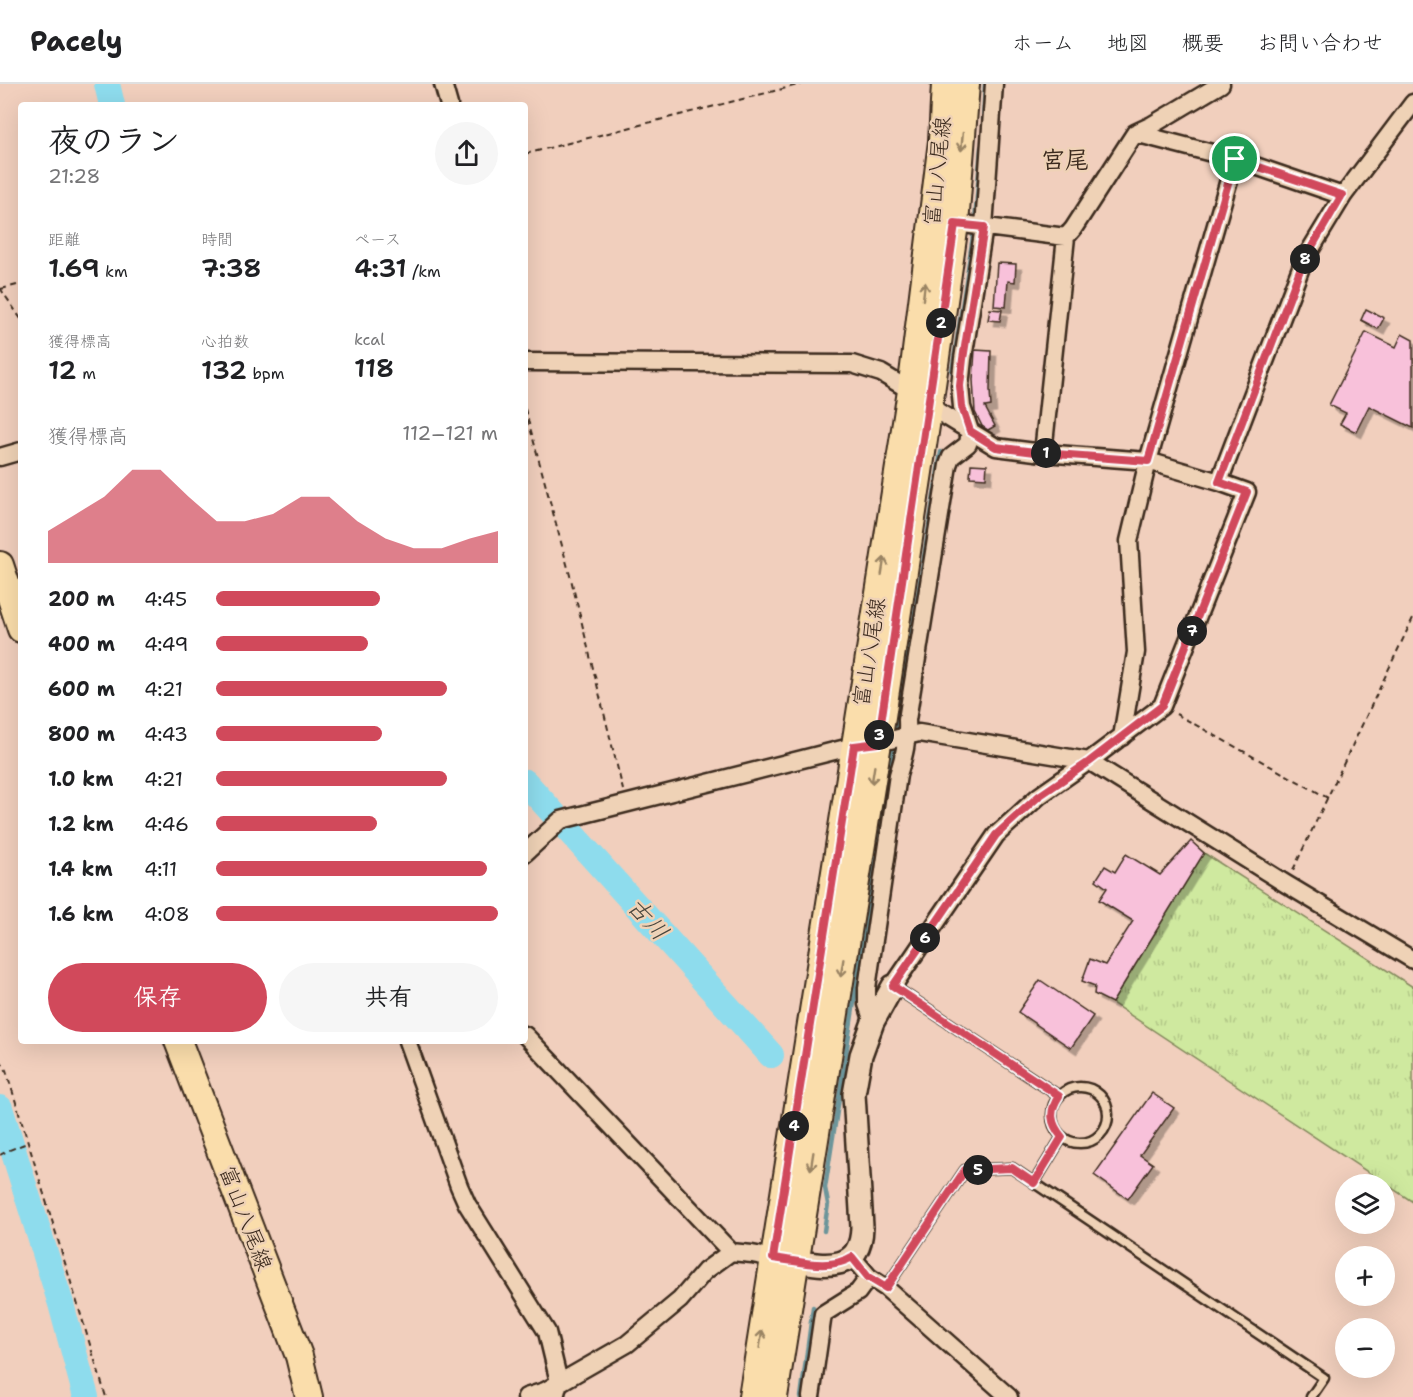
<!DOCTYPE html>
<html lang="ja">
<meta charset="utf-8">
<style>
body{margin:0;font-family:"Shantell Sans","Klee One",sans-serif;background:#f6f6f6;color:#202124;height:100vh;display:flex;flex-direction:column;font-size:22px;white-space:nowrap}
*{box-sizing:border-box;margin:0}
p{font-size:20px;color:#757577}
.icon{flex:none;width:33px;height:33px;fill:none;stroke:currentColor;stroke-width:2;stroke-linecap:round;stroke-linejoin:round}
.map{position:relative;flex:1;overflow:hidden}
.side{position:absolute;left:18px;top:18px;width:510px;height:942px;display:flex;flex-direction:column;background:#fff;border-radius:6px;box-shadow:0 6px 24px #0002}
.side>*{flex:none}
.buttons{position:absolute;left:1335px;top:1090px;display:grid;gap:12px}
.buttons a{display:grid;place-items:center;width:60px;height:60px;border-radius:50%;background:#fff;box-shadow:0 6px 24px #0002;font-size:30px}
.pin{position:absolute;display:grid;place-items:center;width:51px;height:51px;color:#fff;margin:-26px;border:3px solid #fff;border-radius:50%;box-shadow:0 2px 6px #0007}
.km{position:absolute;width:30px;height:30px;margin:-15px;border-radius:50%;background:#222;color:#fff;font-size:16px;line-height:30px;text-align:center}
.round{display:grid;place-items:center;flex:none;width:63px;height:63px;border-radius:32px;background:#f6f6f6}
.headline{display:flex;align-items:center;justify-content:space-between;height:102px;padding:0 30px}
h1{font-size:33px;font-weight:600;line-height:45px}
.metrics{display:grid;grid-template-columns:repeat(3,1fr);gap:9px;height:102px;padding:6px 30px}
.metrics div{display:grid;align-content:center}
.metrics b{font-size:26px;font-weight:600}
.metrics small{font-size:16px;font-weight:400}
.metrics p{font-size:16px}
.chart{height:168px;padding:12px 30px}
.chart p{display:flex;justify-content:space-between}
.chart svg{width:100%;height:108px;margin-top:6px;fill:#d1495b;opacity:.7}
.cta{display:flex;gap:12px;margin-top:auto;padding:12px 30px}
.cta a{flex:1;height:69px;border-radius:36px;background:#d1495b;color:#fff;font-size:24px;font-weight:600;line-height:69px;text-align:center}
.cta a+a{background:#f6f6f6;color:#202124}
ul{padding:0 30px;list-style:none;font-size:20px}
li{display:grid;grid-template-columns:96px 72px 1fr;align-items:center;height:45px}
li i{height:15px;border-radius:8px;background:#d1495b}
header{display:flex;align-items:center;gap:36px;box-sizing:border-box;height:84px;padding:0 30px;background:#fff;border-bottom:2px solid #e0e0e0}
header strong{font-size:28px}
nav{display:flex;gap:33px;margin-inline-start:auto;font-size:21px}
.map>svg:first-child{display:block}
.grass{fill:url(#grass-tufts);stroke:#858a5e;stroke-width:1.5}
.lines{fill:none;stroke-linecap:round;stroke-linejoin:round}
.stream{stroke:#6d959a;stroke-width:4.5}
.river{stroke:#8edced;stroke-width:26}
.building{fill:#f8c1da;stroke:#3b2a1e;stroke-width:1.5;filter:url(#shadow)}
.service-casing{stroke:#3b2a1e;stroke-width:13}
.minor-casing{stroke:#3b2a1e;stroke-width:21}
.tertiary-casing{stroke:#3b2a1e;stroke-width:26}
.primary-casing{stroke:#3b2a1e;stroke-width:30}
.path{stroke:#3b2a1e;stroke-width:2;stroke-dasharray:6 4.5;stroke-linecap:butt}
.service{stroke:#efd2b6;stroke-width:8}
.minor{stroke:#efd2b6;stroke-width:16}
.tertiary{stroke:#efd2b6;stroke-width:21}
.primary{stroke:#faddab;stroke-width:26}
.oneway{stroke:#9a8464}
.route-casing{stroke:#fff;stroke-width:12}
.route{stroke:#d1495b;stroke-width:8}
.labels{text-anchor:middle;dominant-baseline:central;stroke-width:5;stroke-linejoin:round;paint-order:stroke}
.street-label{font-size:22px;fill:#3b2a1e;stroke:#efd2b6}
.neighbourhood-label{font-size:24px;font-weight:bold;fill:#3b2a1e;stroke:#efd2b6}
.water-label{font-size:24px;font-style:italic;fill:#47453d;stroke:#efd2b6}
</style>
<header>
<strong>Pacely</strong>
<nav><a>ホーム</a><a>地図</a><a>概要</a><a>お問い合わせ</a></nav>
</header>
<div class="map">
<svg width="1413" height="1313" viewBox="0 0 1413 1313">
<defs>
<pattern id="grass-tufts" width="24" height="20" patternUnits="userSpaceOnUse" patternTransform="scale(1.5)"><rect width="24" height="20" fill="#cfe99f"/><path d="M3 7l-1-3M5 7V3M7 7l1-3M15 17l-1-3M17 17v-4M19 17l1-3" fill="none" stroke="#b3c888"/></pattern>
<filter id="shadow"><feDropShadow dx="5.5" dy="5.5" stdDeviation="0" flood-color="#0004"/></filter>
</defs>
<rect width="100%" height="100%" fill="#f1cfbd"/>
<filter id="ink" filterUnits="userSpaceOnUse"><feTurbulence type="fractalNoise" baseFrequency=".0167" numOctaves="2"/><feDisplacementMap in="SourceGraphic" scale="12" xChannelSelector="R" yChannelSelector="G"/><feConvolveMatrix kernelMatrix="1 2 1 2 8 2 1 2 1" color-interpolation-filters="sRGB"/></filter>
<g filter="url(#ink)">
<path class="grass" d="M1204,769L1413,903V1118L1112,919Z"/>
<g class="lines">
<path class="stream" d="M983,36L985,0
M975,138L981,63
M952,288L974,146
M896,647L941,368
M824,1147L828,1120L825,1104L893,668
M801,1313L813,1223"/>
<path class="river" d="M107,0L112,21
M525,698L771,971
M0,1024L61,1220L86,1313"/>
</g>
<path class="building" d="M997,179L1016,180L1015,198L1008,197L1006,223L994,222Z
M990,225L1002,226L1000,237L988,236Z
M1366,225L1384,234L1378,245L1361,236Z
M1366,248L1396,263L1402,250L1413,256V344L1369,322L1356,348L1340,340L1346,329L1329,321Z
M975,266L991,267L990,306L991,322L985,323L995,342L988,346L982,342L975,328L973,296Z
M971,380L987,381L986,394L970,393Z
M1191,757L1204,769L1112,919L1094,910L1095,902L1082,897L1090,875L1105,881L1133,837L1099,816L1107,804L1096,796L1105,782L1115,788L1126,770L1160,791Z
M1040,896L1093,932L1071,964L1018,928Z
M1152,1009L1174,1024L1140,1071L1153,1080L1128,1115L1094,1091Z"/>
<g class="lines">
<g class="service-casing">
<path id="service" d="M893,902L1059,1012
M1052 1031a28 28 0 1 1 56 0a28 28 0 1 1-56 0Z
M1034,1099L1062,1053
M886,1204L965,1086L1012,1084L1324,1294L1311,1313"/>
</g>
<g class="minor-casing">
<path id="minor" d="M443,0L449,21
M1135,49L1235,75L1343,112
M947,138L1066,153L1073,145L1135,49L1152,41L1221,0
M525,278L852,280L881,289L911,307L929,322L996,363L1043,369L1148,377L1219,398L1247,408L1162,622L1089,677L1039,712L996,751L893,902
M1043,369L1066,153
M0,373L21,367
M1219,398L1303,178L1343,112L1413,19
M1122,653L1136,568L1129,457L1148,377L1235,75
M525,769L561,736L854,662L878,659L919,649L1089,677L1286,800L1413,876
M873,938L867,920V904L898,691C904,672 908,656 907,636L948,381L951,373L968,360L970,347L962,323L960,302L963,275L984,143L994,0
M525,951L731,1168
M407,957L459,1102L467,1120L547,1248L559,1298L555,1313
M852,1173L869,1193L886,1204L1009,1313
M526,1313L545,1307L627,1260L680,1216L705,1187L731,1168L752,1170L773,1174
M811,1313L823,1230L858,1208L869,1193"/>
</g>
<g class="tertiary-casing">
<path id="tertiary" d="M780,1175C814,1179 861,1195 862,1143L854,1010L861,971L873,938L893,902"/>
</g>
<g class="primary-casing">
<path id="primary" d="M0,481L21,545
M178,957L299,1272L309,1313
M752,1313L911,307L942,57L945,0
M774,1313L878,659L929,322L955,140L966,0"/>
</g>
<path class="path" d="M525,70L802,0
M0,204L21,235
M1,205L21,200
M525,325L571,495L623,706
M1176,630L1328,714
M1293,786L1413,534
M0,976L6,986L106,1313
M0,1071L7,1067L27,1059"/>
<use href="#service" class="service"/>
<use href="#minor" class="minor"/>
<use href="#tertiary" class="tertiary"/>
<use href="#primary" class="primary"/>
</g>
<defs><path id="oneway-shaft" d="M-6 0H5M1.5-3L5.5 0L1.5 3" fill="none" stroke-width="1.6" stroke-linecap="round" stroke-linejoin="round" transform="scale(1.5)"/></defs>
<g class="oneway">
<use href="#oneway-shaft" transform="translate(962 58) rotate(95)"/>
<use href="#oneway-shaft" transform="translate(924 207) rotate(-83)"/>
<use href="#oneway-shaft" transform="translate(883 482) rotate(-81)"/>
<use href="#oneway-shaft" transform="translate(873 691) rotate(99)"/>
<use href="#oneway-shaft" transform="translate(842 884) rotate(99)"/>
<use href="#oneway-shaft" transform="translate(812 1077) rotate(99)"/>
<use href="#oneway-shaft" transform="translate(761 1255) rotate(-81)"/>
</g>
</g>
<g class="lines" filter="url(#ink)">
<g class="route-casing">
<path id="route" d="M1235,75L1342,111L1303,178L1219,398L1247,408L1162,622L1089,678L1039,712L996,751L893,902L1059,1012C1049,1027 1050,1039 1062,1053L1034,1099L1012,1084L965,1086L886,1204L868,1193L852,1173C829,1187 799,1177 773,1174L854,662L878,659L955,140L984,143L963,275L960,302L962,323L970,347L996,363L1043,369L1148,377Z"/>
</g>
<use href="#route" class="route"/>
</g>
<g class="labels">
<g class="street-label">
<text transform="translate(937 87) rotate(-84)">富山八尾線</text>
<text transform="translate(869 568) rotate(-81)">富山八尾線</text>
<text transform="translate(246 1134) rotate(69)">富山八尾線</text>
</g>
<g class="neighbourhood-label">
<text x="1065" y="76">宮尾</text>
</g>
<g class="water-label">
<text transform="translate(648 835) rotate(48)">古川</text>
</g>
</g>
</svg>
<div class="buttons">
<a><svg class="icon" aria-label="layers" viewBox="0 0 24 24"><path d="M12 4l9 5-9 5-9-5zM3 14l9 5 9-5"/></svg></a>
<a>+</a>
<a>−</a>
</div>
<div class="pin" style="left:1235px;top:75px;background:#1e9e55"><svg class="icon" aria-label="arrive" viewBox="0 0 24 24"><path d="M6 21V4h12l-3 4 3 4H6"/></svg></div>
<b class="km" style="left:1046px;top:369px">1</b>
<b class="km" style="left:941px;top:239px">2</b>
<b class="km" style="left:879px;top:651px">3</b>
<b class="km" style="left:794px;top:1042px">4</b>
<b class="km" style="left:978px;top:1086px">5</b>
<b class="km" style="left:925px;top:854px">6</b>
<b class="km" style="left:1192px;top:547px">7</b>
<b class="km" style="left:1305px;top:175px">8</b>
<section class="side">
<div class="headline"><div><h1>夜のラン</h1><p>21:28</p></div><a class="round"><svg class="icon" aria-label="share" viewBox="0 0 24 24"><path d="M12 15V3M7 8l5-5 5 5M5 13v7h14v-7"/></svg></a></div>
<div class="metrics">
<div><p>距離</p><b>1.69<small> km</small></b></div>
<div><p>時間</p><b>7:38</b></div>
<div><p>ペース</p><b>4:31<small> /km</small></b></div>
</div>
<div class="metrics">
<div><p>獲得標高</p><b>12<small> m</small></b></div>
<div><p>心拍数</p><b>132<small> bpm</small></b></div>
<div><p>kcal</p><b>118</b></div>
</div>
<div class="chart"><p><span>獲得標高</span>112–121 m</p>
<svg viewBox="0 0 160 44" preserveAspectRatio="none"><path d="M0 44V31L10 24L20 17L30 6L40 6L50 17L60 27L70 27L80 24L90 17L100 17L110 27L120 34L130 38L140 38L150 34L160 31V44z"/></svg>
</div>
<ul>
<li><b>200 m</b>4:45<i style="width:58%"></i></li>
<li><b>400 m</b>4:49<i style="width:54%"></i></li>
<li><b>600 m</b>4:21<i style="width:82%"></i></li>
<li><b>800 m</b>4:43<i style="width:59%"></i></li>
<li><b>1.0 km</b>4:21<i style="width:82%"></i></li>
<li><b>1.2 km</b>4:46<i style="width:57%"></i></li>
<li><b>1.4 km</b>4:11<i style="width:96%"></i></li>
<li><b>1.6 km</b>4:08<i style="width:100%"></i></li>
</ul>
<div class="cta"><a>保存</a><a>共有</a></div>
</section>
</div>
